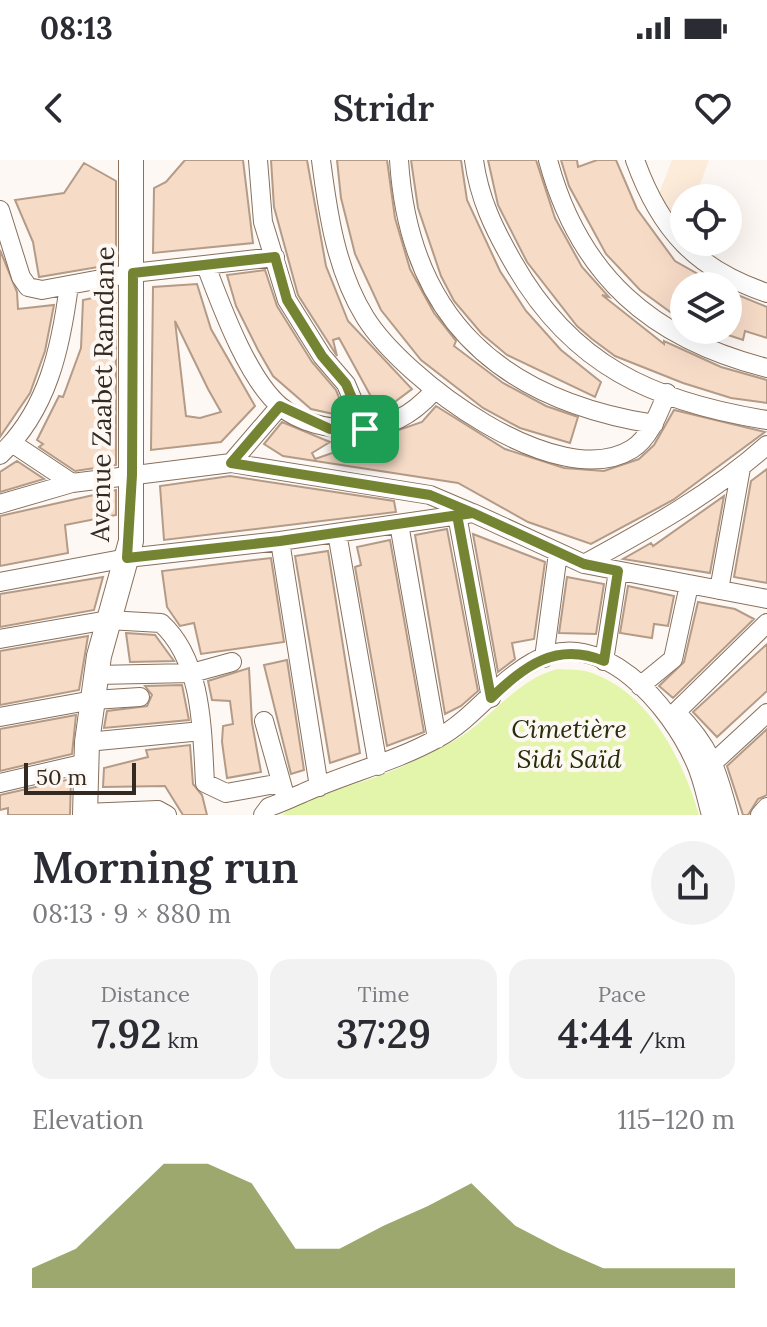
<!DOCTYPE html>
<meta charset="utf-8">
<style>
body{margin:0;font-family:Lora,serif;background:#f2f2f3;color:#2b2b33;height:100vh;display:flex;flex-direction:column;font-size:30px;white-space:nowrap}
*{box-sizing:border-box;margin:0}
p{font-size:26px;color:#7c7c81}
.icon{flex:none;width:44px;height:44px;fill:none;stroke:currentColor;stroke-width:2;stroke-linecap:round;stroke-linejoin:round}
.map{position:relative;height:655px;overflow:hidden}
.sheet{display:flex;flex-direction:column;background:#fff;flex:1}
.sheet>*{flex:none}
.controls{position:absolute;left:670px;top:24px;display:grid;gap:16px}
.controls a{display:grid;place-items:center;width:72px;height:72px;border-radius:50%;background:#fff;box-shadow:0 8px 32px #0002;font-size:40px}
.scale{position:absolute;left:24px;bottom:20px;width:112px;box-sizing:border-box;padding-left:8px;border:4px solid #332921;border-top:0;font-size:22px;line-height:28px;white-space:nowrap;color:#332921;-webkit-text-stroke:6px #fdf8f4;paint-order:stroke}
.pin{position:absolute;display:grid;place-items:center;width:68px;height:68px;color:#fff;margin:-34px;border-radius:16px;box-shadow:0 4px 12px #0006}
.round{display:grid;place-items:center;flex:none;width:84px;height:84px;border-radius:42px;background:#f2f2f3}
.summary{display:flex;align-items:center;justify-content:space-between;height:136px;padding:0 32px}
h1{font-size:44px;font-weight:600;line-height:60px}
.metrics{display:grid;grid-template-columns:repeat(3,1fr);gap:12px;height:136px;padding:8px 32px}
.metrics div{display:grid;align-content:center;border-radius:20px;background:#f2f2f3;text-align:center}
.metrics b{font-size:40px;font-weight:600}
.metrics small{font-size:22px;font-weight:400}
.metrics p{font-size:22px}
.chart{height:224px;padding:16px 32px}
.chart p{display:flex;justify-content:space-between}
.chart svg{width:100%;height:144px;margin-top:8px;fill:#758433;opacity:.7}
.status{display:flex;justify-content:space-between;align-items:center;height:56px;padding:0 40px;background:#fff;direction:ltr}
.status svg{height:22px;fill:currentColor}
header{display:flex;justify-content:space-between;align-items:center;height:104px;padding:0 32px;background:#fff;font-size:36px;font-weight:600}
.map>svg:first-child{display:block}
.medical{fill:#fdecda}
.green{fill:#e2f5aa}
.building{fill:#f6dbc7;stroke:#b39b87;stroke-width:2;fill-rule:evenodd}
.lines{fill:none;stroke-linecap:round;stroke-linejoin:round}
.minor-casing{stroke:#87705d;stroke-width:20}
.major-casing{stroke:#87705d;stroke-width:26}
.minor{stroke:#fff;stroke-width:18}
.major{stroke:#fff;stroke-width:24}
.route-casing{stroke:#fff;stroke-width:16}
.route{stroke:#758433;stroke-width:10}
.labels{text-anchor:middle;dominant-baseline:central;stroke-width:8;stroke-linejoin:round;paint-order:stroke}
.street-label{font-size:26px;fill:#332921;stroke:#fdf8f4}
.park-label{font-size:26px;font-style:italic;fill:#272e0a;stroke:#fdf8f4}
</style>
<div class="status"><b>08:13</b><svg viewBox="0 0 49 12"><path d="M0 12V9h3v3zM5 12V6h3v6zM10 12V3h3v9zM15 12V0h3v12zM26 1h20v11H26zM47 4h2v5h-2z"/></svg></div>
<header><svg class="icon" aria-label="back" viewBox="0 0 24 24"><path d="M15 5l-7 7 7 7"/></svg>Stridr<svg class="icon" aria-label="heart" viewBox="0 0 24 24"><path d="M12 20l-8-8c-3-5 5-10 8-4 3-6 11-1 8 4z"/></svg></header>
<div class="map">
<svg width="767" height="655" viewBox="0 0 767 655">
<rect width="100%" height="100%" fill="#fdf8f4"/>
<path class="medical" d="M672,0H709L695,38H684V55L655,44Z"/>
<path class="green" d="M558,509C568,510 580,509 589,512C649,531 683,600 699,655H282C312,631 349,628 384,614C409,604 434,592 457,579C492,558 518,518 558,509Z"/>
<path class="building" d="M185,0H243L253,83L153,93L154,28L166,22Z
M271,0H307L326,106L348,161L412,229L380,253L339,178L333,180L337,196L298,135L274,47Z
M337,0H387L395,58L410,109L434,153L456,181L454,186L503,223L546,246L578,257L570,283L520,268L483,248L421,200L381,150L355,94L341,38Z
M411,0H461L467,40L500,111L526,151L561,190L601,222L595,237L507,195L482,174L454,141L441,116L418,48Z
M488,0H536L555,58L582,107L609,137L602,135L664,184V181L721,207L767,220V243L731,238L683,223L615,196L592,179L577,166L527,102L498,45Z
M561,0H577L578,7L597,0H616L637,49L675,101L719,126H684V162L640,130L606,94L569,26Z
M84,3L116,21V104L39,117L33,82L15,40L64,33Z
M0,90L17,132L18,149L54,145L45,191L30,233L0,277Z
M265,110L277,146L312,202L336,230L347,257L311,249L273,216L258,190L236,146L227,115Z
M197,124L211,169L255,246L221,282L151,290L153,127ZM175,161L208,229L221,252L200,258L186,256Z
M728,131L767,147V178L745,171L743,180L728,175Z
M116,133V305L75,311L39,287L43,284L37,280L59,236L63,237L81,188L83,140Z
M436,246L505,289L564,308L604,311L639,299L654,285L674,250L765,272L673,340L591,384L528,362L458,323L283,296L264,284L282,262L330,282L312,293L315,299L422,262Z
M17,301L44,319L0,332V312Z
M767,309V423L734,417L751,321Z
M230,316L394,341L396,352L164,380L160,326Z
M116,330V355L65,365L68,393L0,406V356Z
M724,336L710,413L623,399L651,383L653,386Z
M447,369L478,531L461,546L445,554L415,375Z
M473,374L545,402L534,479L512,483L515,499L498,512Z
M390,380L424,572L387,586L355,407L361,405L357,387Z
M328,391L360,593L330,603L295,396Z
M271,398L284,482L201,494L194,463L180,466L167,447L162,411Z
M103,417L94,450L0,467V434Z
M567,417L604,424L596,474L559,473Z
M628,426L674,436L668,466L654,464L652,478L620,473Z
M698,442L735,449L754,459L673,538L659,526L684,502Z
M126,473L155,475L174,501L130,502Z
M88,476L79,530L0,545V491Z
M767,484V531L717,577L693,552Z
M287,500L304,610L291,614L264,505Z
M249,508L252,563L261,612L227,618L222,582L223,566L233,564L230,541L212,540L208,521Z
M182,525L189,560L104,568L107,551L147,546L152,535L145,526Z
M76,555L72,594L0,611V569Z
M767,569V635L758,639L748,655H743L727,606Z
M190,585L193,624L202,635L207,655H183L165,626L103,627L104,608L148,597L146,590Z
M71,619L70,655H8V648L0,650V635Z"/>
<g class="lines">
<g class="minor-casing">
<path id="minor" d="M258,0L263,62L287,140L322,196L346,224L365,269
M321,0C328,54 336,110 365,157C403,219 558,335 632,289C650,278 659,252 667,233
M399,0C409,160 502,240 654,264
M474,0C479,38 494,69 513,102C571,205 653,242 767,260
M548,0C579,116 652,179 767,208
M635,0C660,70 696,109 767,133
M0,50L21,117L28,127L42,130L133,113L275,97
M206,106C221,145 247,218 280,246C300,263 329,269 355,269C389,268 411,256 434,231
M12,283L72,323
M0,295C48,250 61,187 69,125
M231,303L280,246
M0,344L72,323L231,303L430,335L470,352
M457,355L491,538
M399,364L437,579
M337,373L378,606
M280,381L319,627
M584,404C648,369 712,334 767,285
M0,422L127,398L280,381L473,353L584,404L767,439
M719,430L741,308
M0,479L108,460L161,463C203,501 202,571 205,623L226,633L281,623
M544,498L558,393
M604,501L618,411
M96,515L192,513L232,502
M640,526L673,499L689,425
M676,552L767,463
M671,556L676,552C710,586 717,609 729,655
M0,557L93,540L140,537
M264,561L284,632
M87,582L202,571
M715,601L767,553
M0,623L86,603
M85,653L158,650L167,655
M263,655L269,647C281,643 291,638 303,633C347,613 395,602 438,578C474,558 497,522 533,502C601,462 671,547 695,602C703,619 706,638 711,655
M760,655L767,647"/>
</g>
<g class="major-casing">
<path id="major" d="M85,655L87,582L99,496L131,381V0"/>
</g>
<use href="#minor" class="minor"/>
<use href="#major" class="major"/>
</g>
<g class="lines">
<g class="route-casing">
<path id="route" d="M365,269H330L280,246L231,303L430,335L473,353L457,355L491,538C525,506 556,481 604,501L618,411L584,404L473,353L280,381L127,398L132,315L133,113L275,97L287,140L322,196L346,224L365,269"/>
</g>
<use href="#route" class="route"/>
</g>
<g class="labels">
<g class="street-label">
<text transform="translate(102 234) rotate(-89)">Avenue Zaabet Ramdane</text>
</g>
<g class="park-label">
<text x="569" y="568">Cimetière<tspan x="569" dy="30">Sidi Saïd</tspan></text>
</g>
</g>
</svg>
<div class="controls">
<a><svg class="icon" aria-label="locate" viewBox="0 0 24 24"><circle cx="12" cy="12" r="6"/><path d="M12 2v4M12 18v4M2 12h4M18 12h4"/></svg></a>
<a><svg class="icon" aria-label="layers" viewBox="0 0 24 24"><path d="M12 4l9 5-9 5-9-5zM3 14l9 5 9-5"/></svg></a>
</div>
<div class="scale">50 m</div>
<div class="pin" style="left:365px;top:269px;background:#1e9e55"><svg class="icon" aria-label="arrive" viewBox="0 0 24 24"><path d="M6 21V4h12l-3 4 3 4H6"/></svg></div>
</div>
<section class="sheet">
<div class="summary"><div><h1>Morning run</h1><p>08:13 · 9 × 880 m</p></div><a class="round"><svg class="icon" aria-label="share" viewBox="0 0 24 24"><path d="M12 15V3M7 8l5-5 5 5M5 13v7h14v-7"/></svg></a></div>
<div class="metrics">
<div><p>Distance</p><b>7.92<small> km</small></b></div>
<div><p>Time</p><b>37:29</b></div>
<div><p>Pace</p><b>4:44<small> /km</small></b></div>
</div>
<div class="chart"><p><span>Elevation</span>115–120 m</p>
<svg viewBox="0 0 160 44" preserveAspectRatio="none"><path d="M0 44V38L10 32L20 19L30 6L40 6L50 12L60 32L70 32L80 25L90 19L100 12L110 25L120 32L130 38L140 38L150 38L160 38V44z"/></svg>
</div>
</section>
